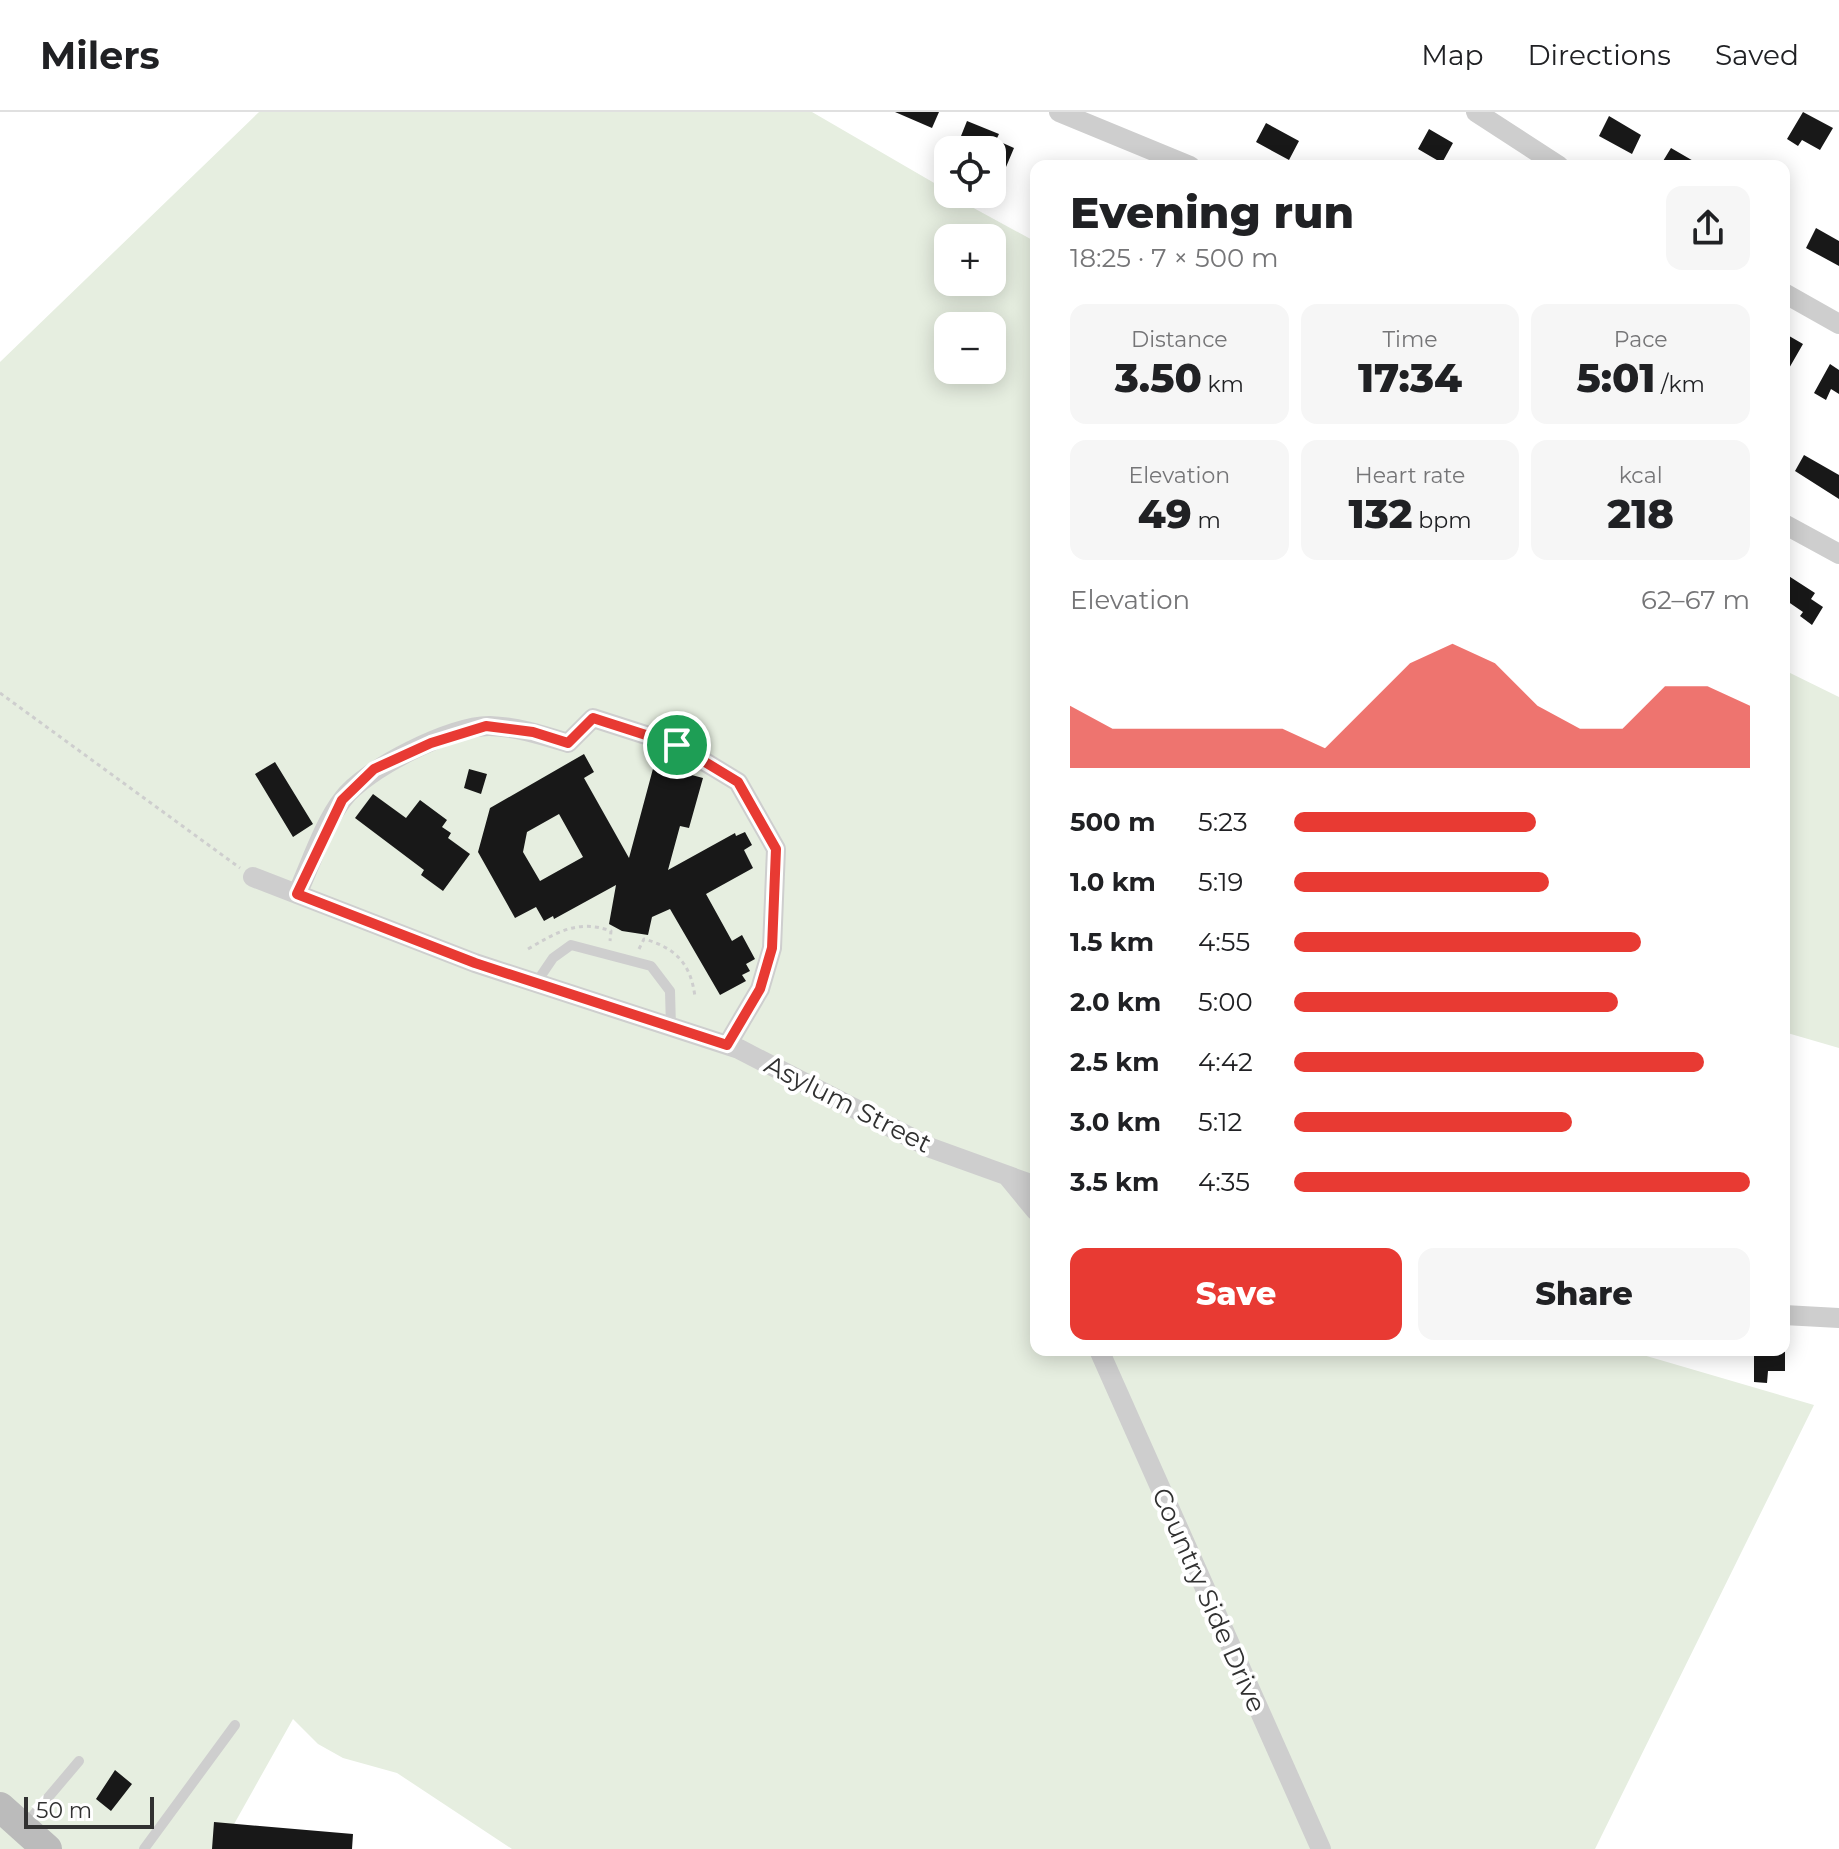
<!DOCTYPE html>
<meta charset="utf-8">
<style>
body{margin:0;font-family:Montserrat,sans-serif;background:#f6f6f6;color:#202124;height:100vh;display:flex;flex-direction:column;font-size:30px;white-space:nowrap}
*{box-sizing:border-box;margin:0}
p{font-size:26px;color:#757577}
.icon{flex:none;width:44px;height:44px;fill:none;stroke:currentColor;stroke-width:2;stroke-linecap:round;stroke-linejoin:round}
.map{position:relative;flex:1;overflow:hidden}
.panel{position:absolute;left:1030px;top:48px;width:760px;height:1196px;display:flex;flex-direction:column;background:#fff;border-radius:16px;box-shadow:0 4px 20px #0003}
.panel>*{flex:none}
.controls{position:absolute;left:934px;top:24px;display:grid;gap:16px}
.controls a{display:grid;place-items:center;width:72px;height:72px;border-radius:16px;background:#fff;box-shadow:0 4px 20px #0003;font-size:40px}
.scale{position:absolute;left:24px;bottom:20px;width:130px;box-sizing:border-box;padding-left:8px;border:4px solid #313131;border-top:0;font-size:22px;line-height:28px;white-space:nowrap;color:#313131;-webkit-text-stroke:6px #fff;paint-order:stroke}
.pin{position:absolute;display:grid;place-items:center;width:68px;height:68px;color:#fff;margin:-34px;border:4px solid #fff;border-radius:50%;box-shadow:0 2px 8px #0007}
.round{display:grid;place-items:center;flex:none;width:84px;height:84px;border-radius:16px;background:#f6f6f6}
.head{display:flex;align-items:center;justify-content:space-between;height:136px;padding:0 40px}
h1{font-size:44px;font-weight:800;line-height:60px}
.metrics{display:grid;grid-template-columns:repeat(3,1fr);gap:12px;height:136px;padding:8px 40px}
.metrics div{display:grid;align-content:center;border-radius:16px;background:#f6f6f6;text-align:center}
.metrics b{font-size:40px;font-weight:800}
.metrics small{font-size:22px;font-weight:400}
.metrics p{font-size:22px}
.chart{height:224px;padding:16px 40px}
.chart p{display:flex;justify-content:space-between}
.chart svg{width:100%;height:144px;margin-top:8px;fill:#e83a33;opacity:.7}
.button{display:flex;gap:16px;margin-top:auto;padding:16px 40px}
.button a{flex:1;height:92px;border-radius:16px;background:#e83a33;color:#fff;font-size:32px;font-weight:800;line-height:92px;text-align:center}
.button a+a{background:#f6f6f6;color:#202124}
ul{padding:0 40px;list-style:none;font-size:26px}
li{display:grid;grid-template-columns:128px 96px 1fr;align-items:center;height:60px}
li i{height:20px;border-radius:10px;background:#e83a33}
header{display:flex;align-items:center;gap:48px;box-sizing:border-box;height:112px;padding:0 40px;background:#fff;border-bottom:2px solid #e0e0e0}
header strong{font-size:38px}
nav{display:flex;gap:44px;margin-inline-start:auto;font-size:28px}
.map>svg:first-child{display:block}
.green{fill:#e6eee0;fill-rule:evenodd}
.building{fill:#181818;fill-rule:evenodd}
.lines{fill:none;stroke-linecap:round;stroke-linejoin:round}
.path{stroke:#cecece;stroke-width:3;stroke-dasharray:4 4;stroke-linecap:butt}
.lane{stroke:#cecece;stroke-width:10}
.street{stroke:#cecece;stroke-width:20}
.secondary{stroke:#bbb;stroke-width:30}
.route-casing{stroke:#fff;stroke-width:16}
.route{stroke:#e83a33;stroke-width:10}
.labels{text-anchor:middle;dominant-baseline:central;stroke-width:8;stroke-linejoin:round;paint-order:stroke}
.street-label{font-size:26px;fill:#313131;stroke:#fff}
</style>
<header>
<strong>Milers</strong>
<nav><a>Map</a><a>Directions</a><a>Saved</a></nav>
</header>
<div class="map">
<svg width="1839" height="1737" viewBox="0 0 1839 1737">
<rect width="100%" height="100%" fill="#fff"/>
<path class="green" d="M259,0H812L948,79V82L1036,130V1238H1626L1814,1293L1595,1737H512L397,1661L343,1646L318,1632L293,1607L220,1737H0V250ZM948,126H992V170H948ZM948,214H992V258H948Z
M1784,558L1839,585V936L1784,920Z"/>
<path class="building" d="M895,0H939L932,16Z
M1803,0L1833,16L1820,38L1802,28L1798,34L1787,27Z
M1609,4L1641,23L1632,42L1599,24Z
M967,9L999,22L996,28L1014,36L1006,55L992,49V38H979L959,29Z
M1266,11L1299,29L1289,48L1256,30Z
M1429,17L1453,31L1442,51L1418,37Z
M1671,36L1702,54H1660Z
M1816,116L1839,129V154L1806,136Z
M1784,221L1803,232L1784,265Z
M1830,252L1839,258V282L1831,277L1826,288L1814,281Z
M1804,343L1839,363V387L1795,359Z
M1784,461L1815,481L1811,487L1823,495L1812,513L1800,504L1803,500L1784,487Z
M584,642L594,660L584,666L629,746L654,653L703,666L689,716L680,714L668,758L735,721L736,724L745,720L752,733L744,738L753,756L706,782L732,829L742,823L755,847L746,852L750,859L742,863L746,869L720,883L670,797L652,805L648,823L622,819L609,812L616,773L554,807L553,804L544,809L536,795L515,806L478,740L490,696ZM559,702L583,745L540,769L523,740L527,720Z
M275,650L313,712L293,725L255,662Z
M469,657L487,662L481,682L464,676Z
M373,682L406,706L420,688L447,708L442,715L451,721L448,726L470,742L443,779L421,763L424,758L355,706Z
M1754,1238H1785V1259H1768L1767,1271L1754,1270Z
M115,1658L132,1672L111,1699L96,1687Z
M214,1710L353,1722L352,1737H212Z"/>
<g class="lines">
<path class="path" d="M0,581L240,756
M528,837C557,820 578,807 611,819L610,829
M639,837L644,827C676,836 691,852 695,885"/>
<path class="lane" d="M536,871L553,846L571,833L651,854L670,879L671,915
M24,1714L79,1649
M144,1737L235,1613"/>
<path class="street" d="M1059,0L1190,54
M1476,0L1559,54
M1784,181L1839,212
M1784,412L1839,442
M253,765L475,851L739,937L931,1036L1036,1074
M297,782C310,754 324,711 343,687C365,657 452,613 490,614C517,615 542,623 568,631L593,606L677,633L738,670L776,737L772,836L760,877L727,933
M1008,1065L1036,1099
M1784,1203L1839,1206
M1099,1238L1321,1737"/>
<path class="secondary" d="M0,1695L47,1737"/>
</g>
<g class="lines">
<g class="route-casing">
<path id="route" d="M593,606L677,633L738,670L776,737L772,836L760,877L727,933L475,851L297,782L342,688L374,657L431,631L486,614L533,620L568,631Z"/>
</g>
<use href="#route" class="route"/>
</g>
<g class="labels">
<g class="street-label">
<text transform="translate(848 992) rotate(27)">Asylum Street</text>
<text transform="translate(1209 1488) rotate(66)">Country Side Drive</text>
</g>
</g>
</svg>
<div class="controls">
<a><svg class="icon" aria-label="locate" viewBox="0 0 24 24"><circle cx="12" cy="12" r="6"/><path d="M12 2v4M12 18v4M2 12h4M18 12h4"/></svg></a>
<a>+</a>
<a>−</a>
</div>
<div class="scale">50 m</div>
<div class="pin" style="left:677px;top:633px;background:#1e9e55"><svg class="icon" aria-label="arrive" viewBox="0 0 24 24"><path d="M6 21V4h12l-3 4 3 4H6"/></svg></div>
<section class="panel">
<div class="head"><div><h1>Evening run</h1><p>18:25 · 7 × 500 m</p></div><a class="round"><svg class="icon" aria-label="share" viewBox="0 0 24 24"><path d="M12 15V3M7 8l5-5 5 5M5 13v7h14v-7"/></svg></a></div>
<div class="metrics">
<div><p>Distance</p><b>3.50<small> km</small></b></div>
<div><p>Time</p><b>17:34</b></div>
<div><p>Pace</p><b>5:01<small> /km</small></b></div>
</div>
<div class="metrics">
<div><p>Elevation</p><b>49<small> m</small></b></div>
<div><p>Heart rate</p><b>132<small> bpm</small></b></div>
<div><p>kcal</p><b>218</b></div>
</div>
<div class="chart"><p><span>Elevation</span>62–67 m</p>
<svg viewBox="0 0 160 44" preserveAspectRatio="none"><path d="M0 44V25L10 32L20 32L30 32L40 32L50 32L60 38L70 25L80 12L90 6L100 12L110 25L120 32L130 32L140 19L150 19L160 25V44z"/></svg>
</div>
<ul>
<li><b>500 m</b>5:23<i style="width:53%"></i></li>
<li><b>1.0 km</b>5:19<i style="width:56%"></i></li>
<li><b>1.5 km</b>4:55<i style="width:76%"></i></li>
<li><b>2.0 km</b>5:00<i style="width:71%"></i></li>
<li><b>2.5 km</b>4:42<i style="width:90%"></i></li>
<li><b>3.0 km</b>5:12<i style="width:61%"></i></li>
<li><b>3.5 km</b>4:35<i style="width:100%"></i></li>
</ul>
<div class="button"><a>Save</a><a>Share</a></div>
</section>
</div>
